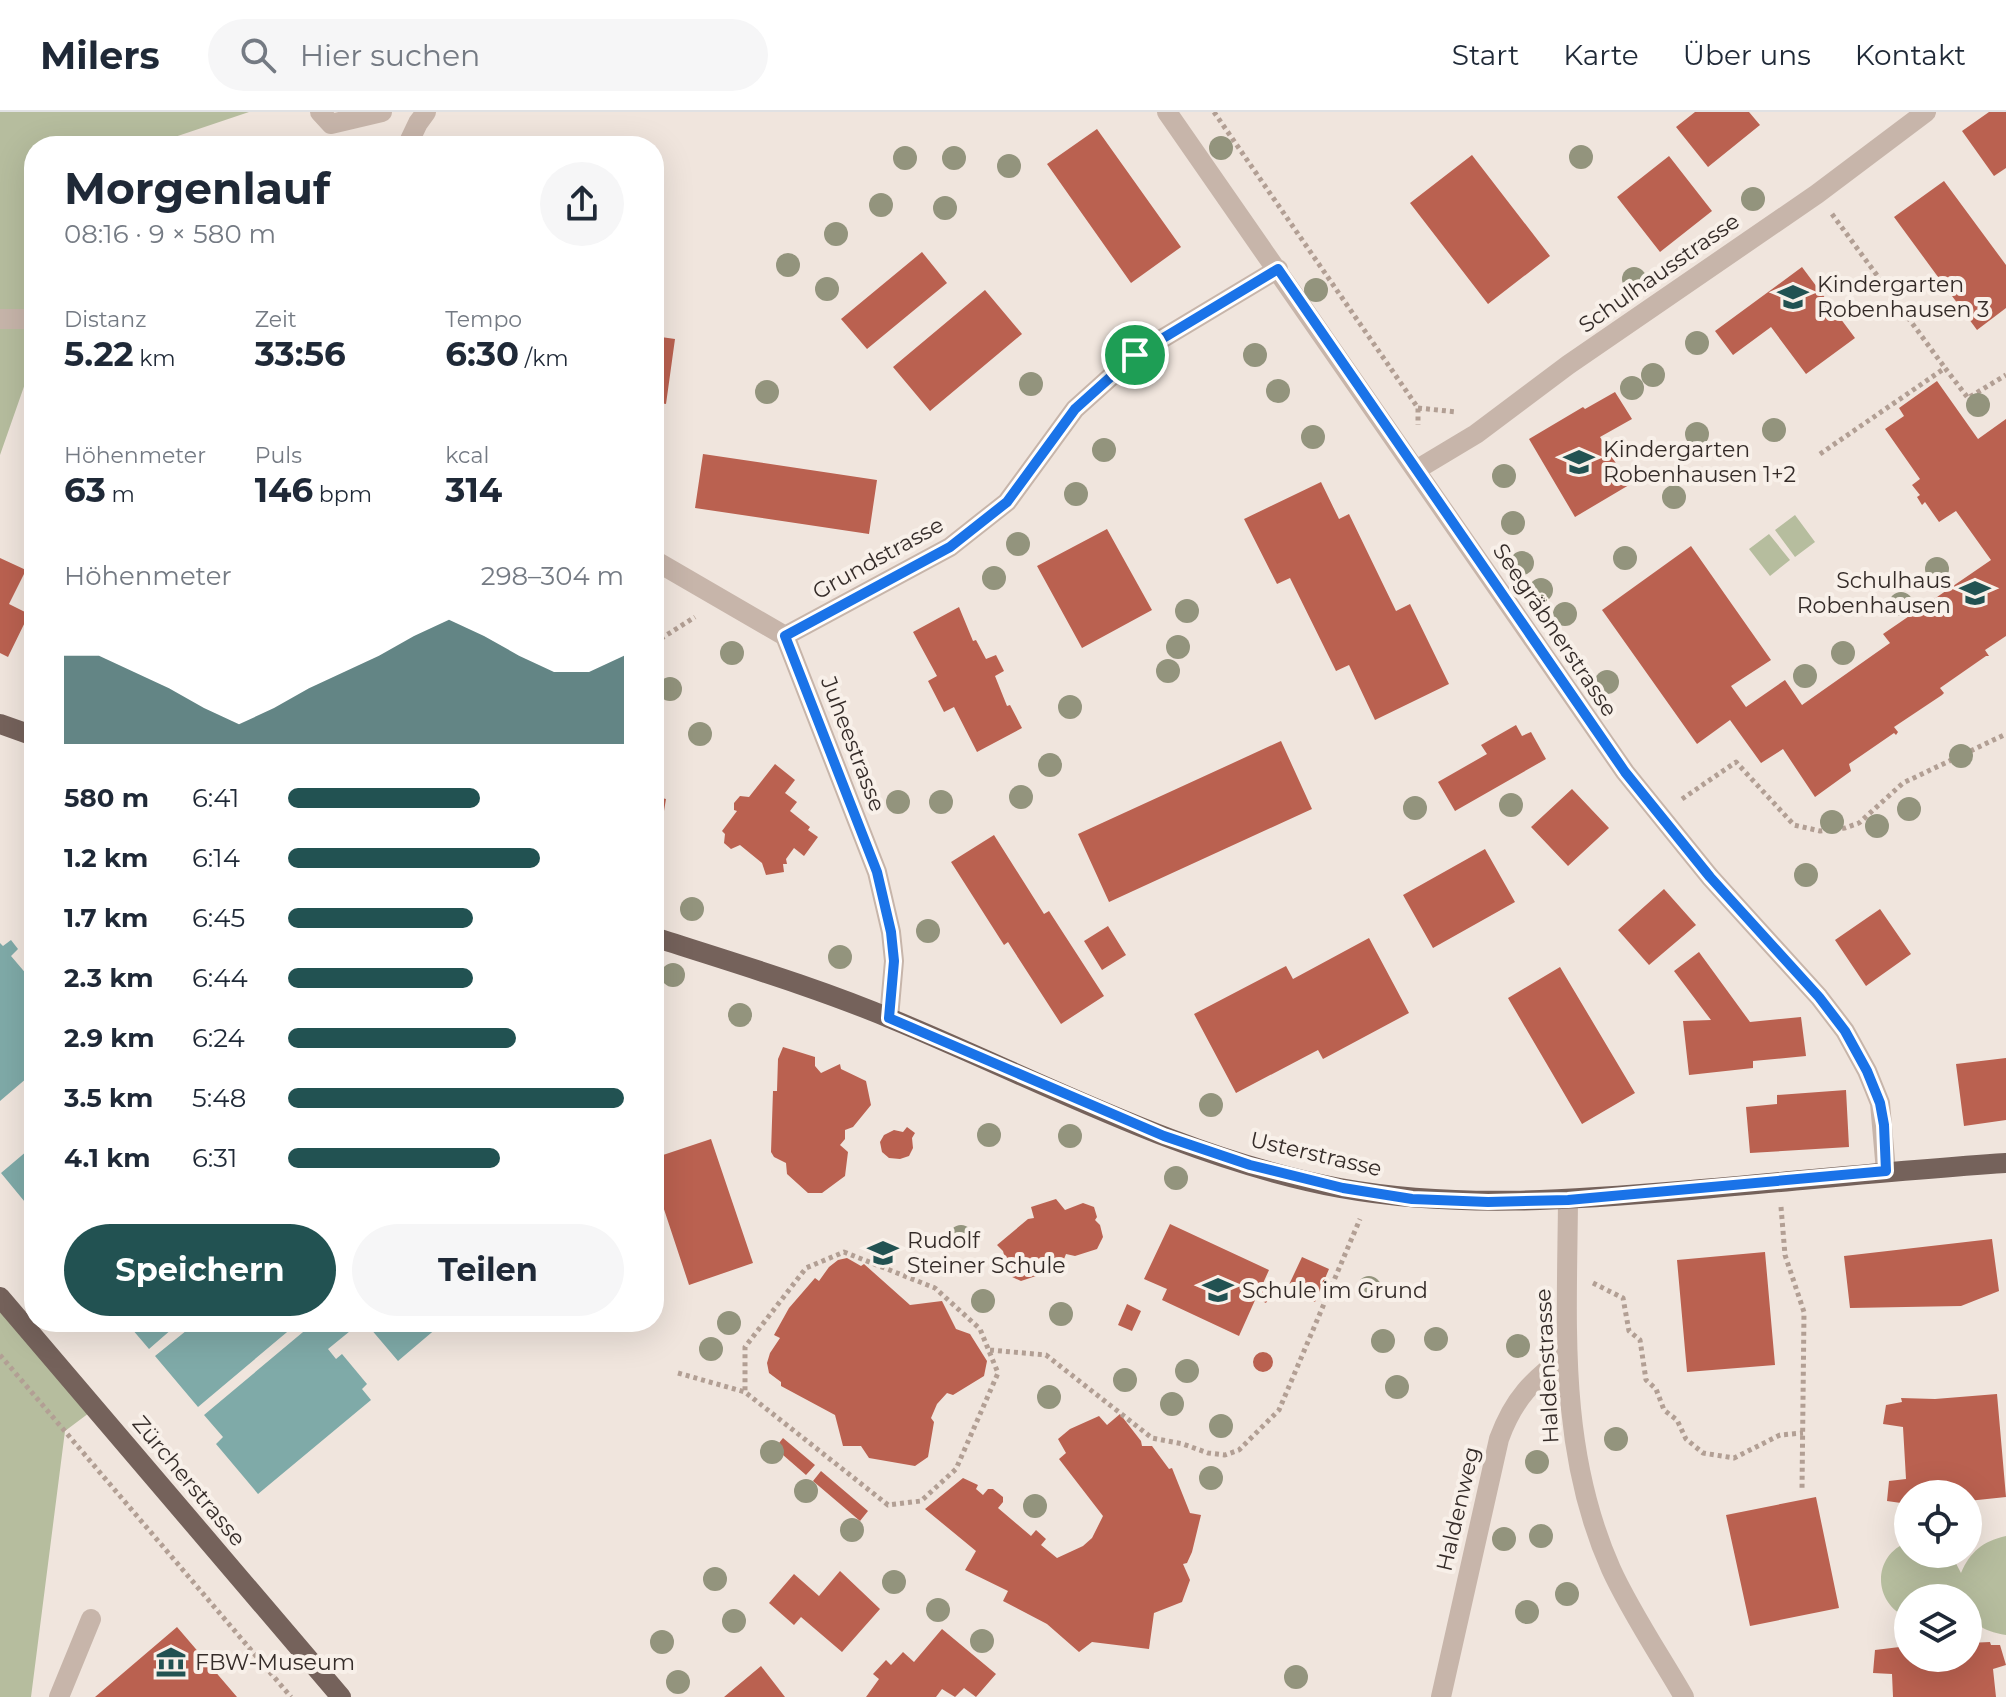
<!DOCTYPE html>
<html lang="de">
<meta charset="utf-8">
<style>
body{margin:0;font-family:Montserrat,sans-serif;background:#f6f6f7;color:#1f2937;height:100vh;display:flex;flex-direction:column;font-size:30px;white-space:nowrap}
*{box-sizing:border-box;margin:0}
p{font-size:26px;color:#747a83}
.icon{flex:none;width:44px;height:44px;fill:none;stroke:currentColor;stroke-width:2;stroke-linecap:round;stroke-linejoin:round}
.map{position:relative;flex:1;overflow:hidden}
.details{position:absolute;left:24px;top:24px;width:640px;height:1196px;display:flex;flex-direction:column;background:#fff;border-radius:32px;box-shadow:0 8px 32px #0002}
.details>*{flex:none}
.buttons{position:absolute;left:1894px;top:1368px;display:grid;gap:16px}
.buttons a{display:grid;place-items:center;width:88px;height:88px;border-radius:50%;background:#fff;box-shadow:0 8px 32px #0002;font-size:40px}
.pin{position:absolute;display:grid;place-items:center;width:68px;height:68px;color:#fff;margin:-34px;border:4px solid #fff;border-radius:50%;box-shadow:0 2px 8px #0007}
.round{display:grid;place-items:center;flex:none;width:84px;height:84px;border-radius:42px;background:#f6f6f7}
.overview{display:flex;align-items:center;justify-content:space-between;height:136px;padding:0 40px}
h1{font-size:44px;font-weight:700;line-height:60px}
.metrics{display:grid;grid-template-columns:repeat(3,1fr);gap:12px;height:136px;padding:8px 40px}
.metrics div{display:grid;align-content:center}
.metrics b{font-size:34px;font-weight:700}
.metrics small{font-size:22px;font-weight:400}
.metrics p{font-size:22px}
.chart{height:224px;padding:16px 40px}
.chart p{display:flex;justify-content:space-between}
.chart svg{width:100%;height:144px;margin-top:8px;fill:#225252;opacity:.7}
.action{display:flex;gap:16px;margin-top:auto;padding:16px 40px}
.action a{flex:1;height:92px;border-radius:48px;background:#225252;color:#fff;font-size:32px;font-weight:700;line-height:92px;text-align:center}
.action a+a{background:#f6f6f7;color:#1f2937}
ul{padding:0 40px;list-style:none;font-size:26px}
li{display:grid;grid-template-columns:128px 96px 1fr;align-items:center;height:60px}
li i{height:20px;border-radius:10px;background:#225252}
header{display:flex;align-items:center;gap:48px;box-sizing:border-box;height:112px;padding:0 40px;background:#fff;border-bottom:2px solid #e0e1e3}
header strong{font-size:38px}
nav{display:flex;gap:44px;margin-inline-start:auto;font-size:28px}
.search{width:560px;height:72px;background:#f6f6f7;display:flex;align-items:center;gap:20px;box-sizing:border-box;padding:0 28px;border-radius:44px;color:#747a83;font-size:30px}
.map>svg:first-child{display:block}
.green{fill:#b6bd9e}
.water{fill:#7faaa8}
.building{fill:#ba6150}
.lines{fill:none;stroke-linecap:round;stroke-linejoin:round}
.path{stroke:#b29f94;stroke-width:5;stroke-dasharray:4 4;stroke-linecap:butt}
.minor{stroke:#c7b5aa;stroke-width:20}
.major{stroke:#75625b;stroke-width:20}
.tree{fill:#93947d}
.route-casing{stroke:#fff;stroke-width:16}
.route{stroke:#1a73e8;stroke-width:10}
.labels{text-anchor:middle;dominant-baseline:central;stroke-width:8;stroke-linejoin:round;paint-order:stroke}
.street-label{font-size:22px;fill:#352c29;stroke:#f8f0e9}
.poi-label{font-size:22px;fill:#352c29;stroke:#f8f0e9;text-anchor:start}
</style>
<header>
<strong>Milers</strong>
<div class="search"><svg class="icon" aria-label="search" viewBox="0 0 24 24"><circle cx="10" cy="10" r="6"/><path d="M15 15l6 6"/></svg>Hier suchen</div>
<nav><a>Start</a><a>Karte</a><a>Über uns</a><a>Kontakt</a></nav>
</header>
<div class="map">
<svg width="2006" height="1585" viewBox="0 0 2006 1585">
<rect width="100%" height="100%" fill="#f0e5dd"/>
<path class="green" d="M0,0H249L148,34H34V73L27,75L34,96V246L0,343Z
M1795,403L1815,430L1795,445L1775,418Z
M1769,422L1790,448L1770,464L1749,437Z
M0,1185L97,1295L65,1319L31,1585H0Z
M2006,1424V1523C1982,1519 1968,1511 1968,1486H1961L1959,1482L1957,1486H1908V1506C1873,1492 1871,1444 1908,1430V1442H1951L1961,1461C1970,1440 1983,1429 2006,1424Z"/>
<path class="water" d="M11,828L18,837L11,844L34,871V960L0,989V831L3,834Z
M34,1033V1101L1,1061Z
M126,1210H180L149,1237Z
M197,1210H299L198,1295L155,1244Z
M315,1210H350L355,1215L328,1237L336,1247L342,1242L367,1272L362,1277L371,1288L258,1382L216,1332L223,1325L204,1303Z
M378,1210H444L398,1249L370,1216Z"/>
<path class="building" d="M1695,0H1749L1760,13L1708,55L1676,15Z
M1989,0H2006V56L1994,64L1962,19Z
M1097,17L1181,135L1131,171L1047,52Z
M1472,43L1550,144L1488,192L1410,91Z
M1669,44L1712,99L1660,140L1617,85Z
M1944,69L2006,153V196L1977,218L1894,105Z
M922,140L947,171L867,237L841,207Z
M1802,155L1855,226L1806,262L1771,215L1733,243L1715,219Z
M985,178L1022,222L930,299L893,255Z
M654,224L675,227L666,292L654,290Z
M1937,269L1978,327L2006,307V524L1985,538L1989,544H1986L1940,576L1944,581L1942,583L1894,615L1898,620L1896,623L1894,621L1849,652L1851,659L1815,685L1783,637L1761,651L1730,608L1697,632L1602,498L1691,434L1771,548L1731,574L1746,595L1785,568L1802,593L1890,531L1883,522L1991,448L1956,399L1939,410L1925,390L1922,393L1917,385L1920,383L1912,373L1920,367L1885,317L1904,304L1899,296Z
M1615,280L1632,307L1600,325L1629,373L1575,405L1529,327L1583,295L1585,297Z
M703,342L877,368L869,422L695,396Z
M1321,370L1339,407L1349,402L1396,499L1410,492L1449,572L1375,608L1349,553L1336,559L1290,466L1277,472L1244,407Z
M1107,417L1152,498L1082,536L1037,454Z
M0,446L26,458L9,492L29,502L8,545L0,541Z
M959,495L973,529L976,528L986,547L996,543L1004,559L995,564L1007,594L1010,593L1022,616L977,640L954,595L944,600L928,569L937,564L913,520Z
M1516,613L1522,624L1531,620L1546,647L1455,699L1438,670L1487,642L1481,633Z
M1281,629L1312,697L1109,790L1078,722Z
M775,652L795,668L785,681L797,690L790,699L810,715L808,718L818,725L804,744L794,736L786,747L787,752H783L784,760L766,763L762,751L740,733L731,737L724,731L725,722L722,719L737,699L734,698V691L740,684L749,685Z
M1572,677L1609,716L1568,754L1531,715Z
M654,684L666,687L656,747H654Z
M994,723L1044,802L1049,799L1104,884L1061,912L1008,830L1004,833L951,750Z
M1485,737L1515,790L1433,836L1403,783Z
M1664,777L1696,813L1649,853L1618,818Z
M1880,797L1911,842L1866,874L1835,828Z
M1108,814L1126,843L1102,858L1084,829Z
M1369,826L1409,901L1323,947L1318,938L1236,981L1194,902L1286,854L1293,867Z
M1699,840L1750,910L1801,905L1806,944L1753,949V956L1689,963L1683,909L1711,908L1674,859Z
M1560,855L1635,981L1582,1012L1508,886Z
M783,935L815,945V954L821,961L840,952L841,957L866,969L871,993L853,1015L845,1018V1027L840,1033L848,1040L845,1064L822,1081H808L787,1062L786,1051L774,1045L771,1040L773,979H777L778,947Z
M2006,946V1008L1964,1014L1956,952Z
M1846,978L1849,1035L1750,1041L1746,995L1777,992V983Z
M907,1015L915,1021L912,1026L913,1036L909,1044L900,1047L889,1046L882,1040L880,1030L884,1023L894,1018L903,1020Z
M711,1027L753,1151L689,1173L654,1067V1046Z
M1056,1087L1065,1098L1083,1091L1094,1095L1097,1105L1095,1108L1100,1113L1103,1125L1097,1137L1075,1144L1066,1142L1064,1147L1044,1153L1039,1163L1021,1169L1010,1164L1003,1139L997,1133L1028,1107L1034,1106L1031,1095Z
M1170,1112L1269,1158L1260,1178L1270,1183L1266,1191L1256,1186L1239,1224L1162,1188L1167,1177L1144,1167Z
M1992,1127L1999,1179L1961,1194L1850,1196L1844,1144Z
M1765,1140L1775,1253L1687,1260L1677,1148Z
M1302,1145L1329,1157L1315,1190L1287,1177Z
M847,1146L861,1154L864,1152L910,1193L942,1189L956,1217L970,1222L987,1249L984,1264L953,1283L947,1281L937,1292L931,1306L934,1310L928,1345L915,1354L869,1346L861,1334H843L835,1303L781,1274V1270L769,1261L767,1251L770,1241L780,1226L774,1223L789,1196L815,1166L819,1169L829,1155L838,1148Z
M1127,1192L1141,1199L1132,1219L1118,1213Z
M1253 1250a10 10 0 1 1 20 0a10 10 0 1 1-20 0Z
M1997,1282L2006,1385L1968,1389V1382H1908V1392L1887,1389L1889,1369L1906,1367L1903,1315L1883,1312L1886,1293L1902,1290L1901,1286L1935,1287Z
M1120,1302L1141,1329L1142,1334H1152L1169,1357L1172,1356L1190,1401L1201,1403L1192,1440L1187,1451L1183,1452L1190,1468L1182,1490L1154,1501L1149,1537L1092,1530L1079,1540L1047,1512L1003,1489L1008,1479L965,1458L976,1439L925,1397L963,1366L978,1373L976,1377L983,1383L988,1377H993L1003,1385V1390L998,1396L1031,1424L1036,1418L1046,1427L1041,1433L1057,1446L1083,1434L1092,1426L1103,1404L1059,1347L1066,1341L1058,1327L1070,1317L1099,1304L1107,1313Z
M783,1326L815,1353L806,1363L775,1336Z
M821,1359L868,1399L860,1409L813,1369Z
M1816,1385L1839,1496L1750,1514L1726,1403Z
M840,1459L880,1497L842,1540L801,1505L794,1513L769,1491L794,1462L819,1484Z
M177,1515L237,1585H95Z
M942,1517L996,1562L976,1585L964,1576L955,1585L942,1577L936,1585H866L879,1567L873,1562L886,1548L891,1553L903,1540L914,1550Z
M1990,1530L1991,1533H2000L2006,1553L1993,1557L1996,1585H1893L1892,1562L1873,1561L1875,1538L1908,1534V1546H1968V1531Z
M761,1554L785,1585H724Z"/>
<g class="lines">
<path class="path" d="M1214,0L1418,296V313
M1832,102L1945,256
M1418,296L1457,300
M1820,342L1945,256L1968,286L2006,263
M654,531L695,505
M1682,687L1736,650L1794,713L1820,719L1845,716L1859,711L1903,671L2006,622
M1781,1095L1785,1143L1804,1200L1802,1377
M1593,1171L1623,1186L1629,1219L1640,1228L1646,1268L1656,1277L1664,1298L1677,1308L1686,1327L1703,1341L1734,1346L1780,1323L1803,1321
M990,1238L1046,1243L1152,1326L1183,1332L1208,1341L1225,1343L1239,1338L1279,1298L1360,1107
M0,1243L291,1585
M678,1261L745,1280L888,1393L921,1389L956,1357L998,1261L980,1217L935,1176L844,1140L806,1156L745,1235V1280"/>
<path class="minor" d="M320,0L331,12L382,0
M1167,0L1625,660L1710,765L1819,885L1845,919L1867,959L1880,991L1886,1059
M407,34L418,11L426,0
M0,207H34
M1416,358L1476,322L1568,253L1817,82L1926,0
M654,448L785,524L877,760L891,820L894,849L889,906
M785,524L950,435L1007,390L1075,297L1135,243L1278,157
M1568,1088C1567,1215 1558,1338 1611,1457C1630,1499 1661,1545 1684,1585
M59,1585L91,1507
M1441,1585L1499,1327C1514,1286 1532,1269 1566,1243"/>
<path class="major" d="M0,612L34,624
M654,825C734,851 816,875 894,908C1039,968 1184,1047 1340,1076C1457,1097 1573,1088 1691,1078C1796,1069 1901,1058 2006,1051
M0,1185L341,1585"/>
</g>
<g class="tree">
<circle cx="1221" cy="36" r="12"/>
<circle cx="1581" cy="45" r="12"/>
<circle cx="905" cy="46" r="12"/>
<circle cx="954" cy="46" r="12"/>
<circle cx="1009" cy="54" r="12"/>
<circle cx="1753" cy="87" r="12"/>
<circle cx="881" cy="93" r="12"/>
<circle cx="945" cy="96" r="12"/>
<circle cx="836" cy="122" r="12"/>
<circle cx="788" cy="153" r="12"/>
<circle cx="1634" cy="167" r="12"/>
<circle cx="827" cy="177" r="12"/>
<circle cx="1316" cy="178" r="12"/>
<circle cx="1697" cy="231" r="12"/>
<circle cx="1255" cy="243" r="12"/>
<circle cx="1653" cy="263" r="12"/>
<circle cx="1031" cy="272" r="12"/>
<circle cx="1632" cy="276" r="12"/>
<circle cx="1278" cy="279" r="12"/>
<circle cx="767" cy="280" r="12"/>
<circle cx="1978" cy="293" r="12"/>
<circle cx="1774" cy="318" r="12"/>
<circle cx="1697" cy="322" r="12"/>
<circle cx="1313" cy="325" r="12"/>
<circle cx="1104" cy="338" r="12"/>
<circle cx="1504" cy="364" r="12"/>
<circle cx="1076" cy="382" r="12"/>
<circle cx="1674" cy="385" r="12"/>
<circle cx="1513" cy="411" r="12"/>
<circle cx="1018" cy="432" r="12"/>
<circle cx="1625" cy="446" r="12"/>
<circle cx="1522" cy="451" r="12"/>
<circle cx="1937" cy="457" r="12"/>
<circle cx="994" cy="466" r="12"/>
<circle cx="1541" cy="478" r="12"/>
<circle cx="1901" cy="492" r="12"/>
<circle cx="1187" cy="499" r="12"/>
<circle cx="1565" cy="502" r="12"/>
<circle cx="1178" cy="535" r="12"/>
<circle cx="732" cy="541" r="12"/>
<circle cx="1843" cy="541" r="12"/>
<circle cx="1168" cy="559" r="12"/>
<circle cx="1805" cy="564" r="12"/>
<circle cx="1607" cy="570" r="12"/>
<circle cx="670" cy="577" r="12"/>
<circle cx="1070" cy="595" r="12"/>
<circle cx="700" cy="622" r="12"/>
<circle cx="1961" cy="644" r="12"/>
<circle cx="1050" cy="653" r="12"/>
<circle cx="1021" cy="685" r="12"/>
<circle cx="898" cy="690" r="12"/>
<circle cx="941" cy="690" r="12"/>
<circle cx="1511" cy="693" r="12"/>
<circle cx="1415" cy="696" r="12"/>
<circle cx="1909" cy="697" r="12"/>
<circle cx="1832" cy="710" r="12"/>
<circle cx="1877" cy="714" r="12"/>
<circle cx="1806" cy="763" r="12"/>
<circle cx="692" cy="797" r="12"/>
<circle cx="928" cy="819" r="12"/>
<circle cx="840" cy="845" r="12"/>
<circle cx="673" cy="863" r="12"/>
<circle cx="740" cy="903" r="12"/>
<circle cx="1211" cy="993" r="12"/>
<circle cx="989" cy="1023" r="12"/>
<circle cx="1070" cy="1024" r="12"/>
<circle cx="1176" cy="1066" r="12"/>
<circle cx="961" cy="1125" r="12"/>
<circle cx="1369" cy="1176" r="12"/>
<circle cx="983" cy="1189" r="12"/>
<circle cx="1061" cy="1202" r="12"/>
<circle cx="729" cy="1211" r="12"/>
<circle cx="1436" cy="1227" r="12"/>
<circle cx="1383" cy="1229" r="12"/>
<circle cx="1518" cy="1234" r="12"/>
<circle cx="711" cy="1237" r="12"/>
<circle cx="1187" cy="1259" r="12"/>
<circle cx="1125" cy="1268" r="12"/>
<circle cx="1397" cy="1275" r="12"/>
<circle cx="1049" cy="1285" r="12"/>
<circle cx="1172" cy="1292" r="12"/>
<circle cx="1221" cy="1314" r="12"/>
<circle cx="1616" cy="1327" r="12"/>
<circle cx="772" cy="1340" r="12"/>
<circle cx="1537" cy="1350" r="12"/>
<circle cx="1211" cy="1366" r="12"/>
<circle cx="806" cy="1379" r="12"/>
<circle cx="1035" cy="1394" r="12"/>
<circle cx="852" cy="1418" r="12"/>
<circle cx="1541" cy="1424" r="12"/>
<circle cx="1504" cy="1427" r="12"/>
<circle cx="715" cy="1467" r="12"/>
<circle cx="894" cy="1470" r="12"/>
<circle cx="1567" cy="1482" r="12"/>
<circle cx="938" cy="1498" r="12"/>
<circle cx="1527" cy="1500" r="12"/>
<circle cx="734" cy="1509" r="12"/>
<circle cx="982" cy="1529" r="12"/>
<circle cx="662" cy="1530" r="12"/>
<circle cx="1296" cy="1565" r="12"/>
<circle cx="678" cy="1570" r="12"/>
</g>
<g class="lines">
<g class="route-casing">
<path id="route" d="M1278,157L1625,660L1710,765L1819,885L1845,919L1867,959L1880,991L1884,1013L1886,1059L1568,1088L1488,1090L1412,1087L1343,1076L1250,1053L1164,1024L889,906L894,849L891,820L877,760L785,524L950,435L1007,390L1075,297L1135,243Z"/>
</g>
<use href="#route" class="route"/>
</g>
<defs>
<g id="school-bare" transform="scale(2.4)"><path d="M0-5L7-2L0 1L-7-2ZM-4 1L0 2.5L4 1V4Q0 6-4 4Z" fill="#225252" stroke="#f8f0e9" stroke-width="2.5" paint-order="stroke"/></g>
<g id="museum-bare" transform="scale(2.4)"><path d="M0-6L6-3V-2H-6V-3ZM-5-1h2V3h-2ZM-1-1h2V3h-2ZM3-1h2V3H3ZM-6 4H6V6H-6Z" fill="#225252" stroke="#f8f0e9" stroke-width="2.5" paint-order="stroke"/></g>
</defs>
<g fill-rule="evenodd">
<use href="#school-bare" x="1793" y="185"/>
<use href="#school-bare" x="1579" y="350"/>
<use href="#school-bare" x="1975" y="481"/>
<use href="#school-bare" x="883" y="1141"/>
<use href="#school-bare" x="1218" y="1178"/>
<use href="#museum-bare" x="171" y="1550"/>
</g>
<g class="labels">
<g class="street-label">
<text transform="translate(1659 161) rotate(-35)">Schulhausstrasse</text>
<text transform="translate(878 446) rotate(-29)">Grundstrasse</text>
<text transform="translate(1555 518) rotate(56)">Seegräbnerstrasse</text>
<text transform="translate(853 632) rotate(69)">Juheestrasse</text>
<text transform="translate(1316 1042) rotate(13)">Usterstrasse</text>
<text transform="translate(1547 1254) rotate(-93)">Haldenstrasse</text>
<text transform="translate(189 1369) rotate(50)">Zürcherstrasse</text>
<text transform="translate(1458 1397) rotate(-77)">Haldenweg</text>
</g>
<g class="poi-label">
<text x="1817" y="172">Kindergarten<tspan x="1817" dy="25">Robenhausen 3</tspan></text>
<text x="1603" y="337">Kindergarten<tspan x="1603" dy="25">Robenhausen 1+2</tspan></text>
<text x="1951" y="468" text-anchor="end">Schulhaus<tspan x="1951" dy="25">Robenhausen</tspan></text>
<text x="907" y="1128">Rudolf<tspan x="907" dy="25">Steiner Schule</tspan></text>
<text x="1242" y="1178">Schule im Grund</text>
<text x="195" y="1550">FBW-Museum</text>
</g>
</g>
</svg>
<div class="buttons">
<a><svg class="icon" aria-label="locate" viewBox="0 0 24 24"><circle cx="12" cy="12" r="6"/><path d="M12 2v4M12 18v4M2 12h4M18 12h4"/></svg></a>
<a><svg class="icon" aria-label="layers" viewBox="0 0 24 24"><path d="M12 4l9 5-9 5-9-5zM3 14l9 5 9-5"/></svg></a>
</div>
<div class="pin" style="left:1135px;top:243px;background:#1e9e55"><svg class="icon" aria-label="arrive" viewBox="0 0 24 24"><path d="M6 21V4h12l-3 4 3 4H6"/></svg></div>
<section class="details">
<div class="overview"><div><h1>Morgenlauf</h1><p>08:16 · 9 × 580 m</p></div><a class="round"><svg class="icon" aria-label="share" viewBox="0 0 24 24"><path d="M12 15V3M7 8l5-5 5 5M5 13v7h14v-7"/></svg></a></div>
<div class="metrics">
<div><p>Distanz</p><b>5.22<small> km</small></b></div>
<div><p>Zeit</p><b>33:56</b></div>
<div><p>Tempo</p><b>6:30<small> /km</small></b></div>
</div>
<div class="metrics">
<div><p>Höhenmeter</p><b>63<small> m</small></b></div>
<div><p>Puls</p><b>146<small> bpm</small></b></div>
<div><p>kcal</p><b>314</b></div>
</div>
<div class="chart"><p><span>Höhenmeter</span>298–304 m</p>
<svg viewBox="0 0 160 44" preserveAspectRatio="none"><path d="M0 44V17L10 17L20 22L30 27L40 33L50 38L60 33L70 27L80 22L90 17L100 11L110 6L120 11L130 17L140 22L150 22L160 17V44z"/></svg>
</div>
<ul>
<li><b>580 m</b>6:41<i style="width:57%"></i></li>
<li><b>1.2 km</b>6:14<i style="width:75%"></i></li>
<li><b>1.7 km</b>6:45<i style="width:55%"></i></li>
<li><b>2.3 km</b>6:44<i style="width:55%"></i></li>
<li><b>2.9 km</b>6:24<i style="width:68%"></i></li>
<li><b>3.5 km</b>5:48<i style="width:100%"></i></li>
<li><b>4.1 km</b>6:31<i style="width:63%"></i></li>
</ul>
<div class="action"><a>Speichern</a><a>Teilen</a></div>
</section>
</div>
